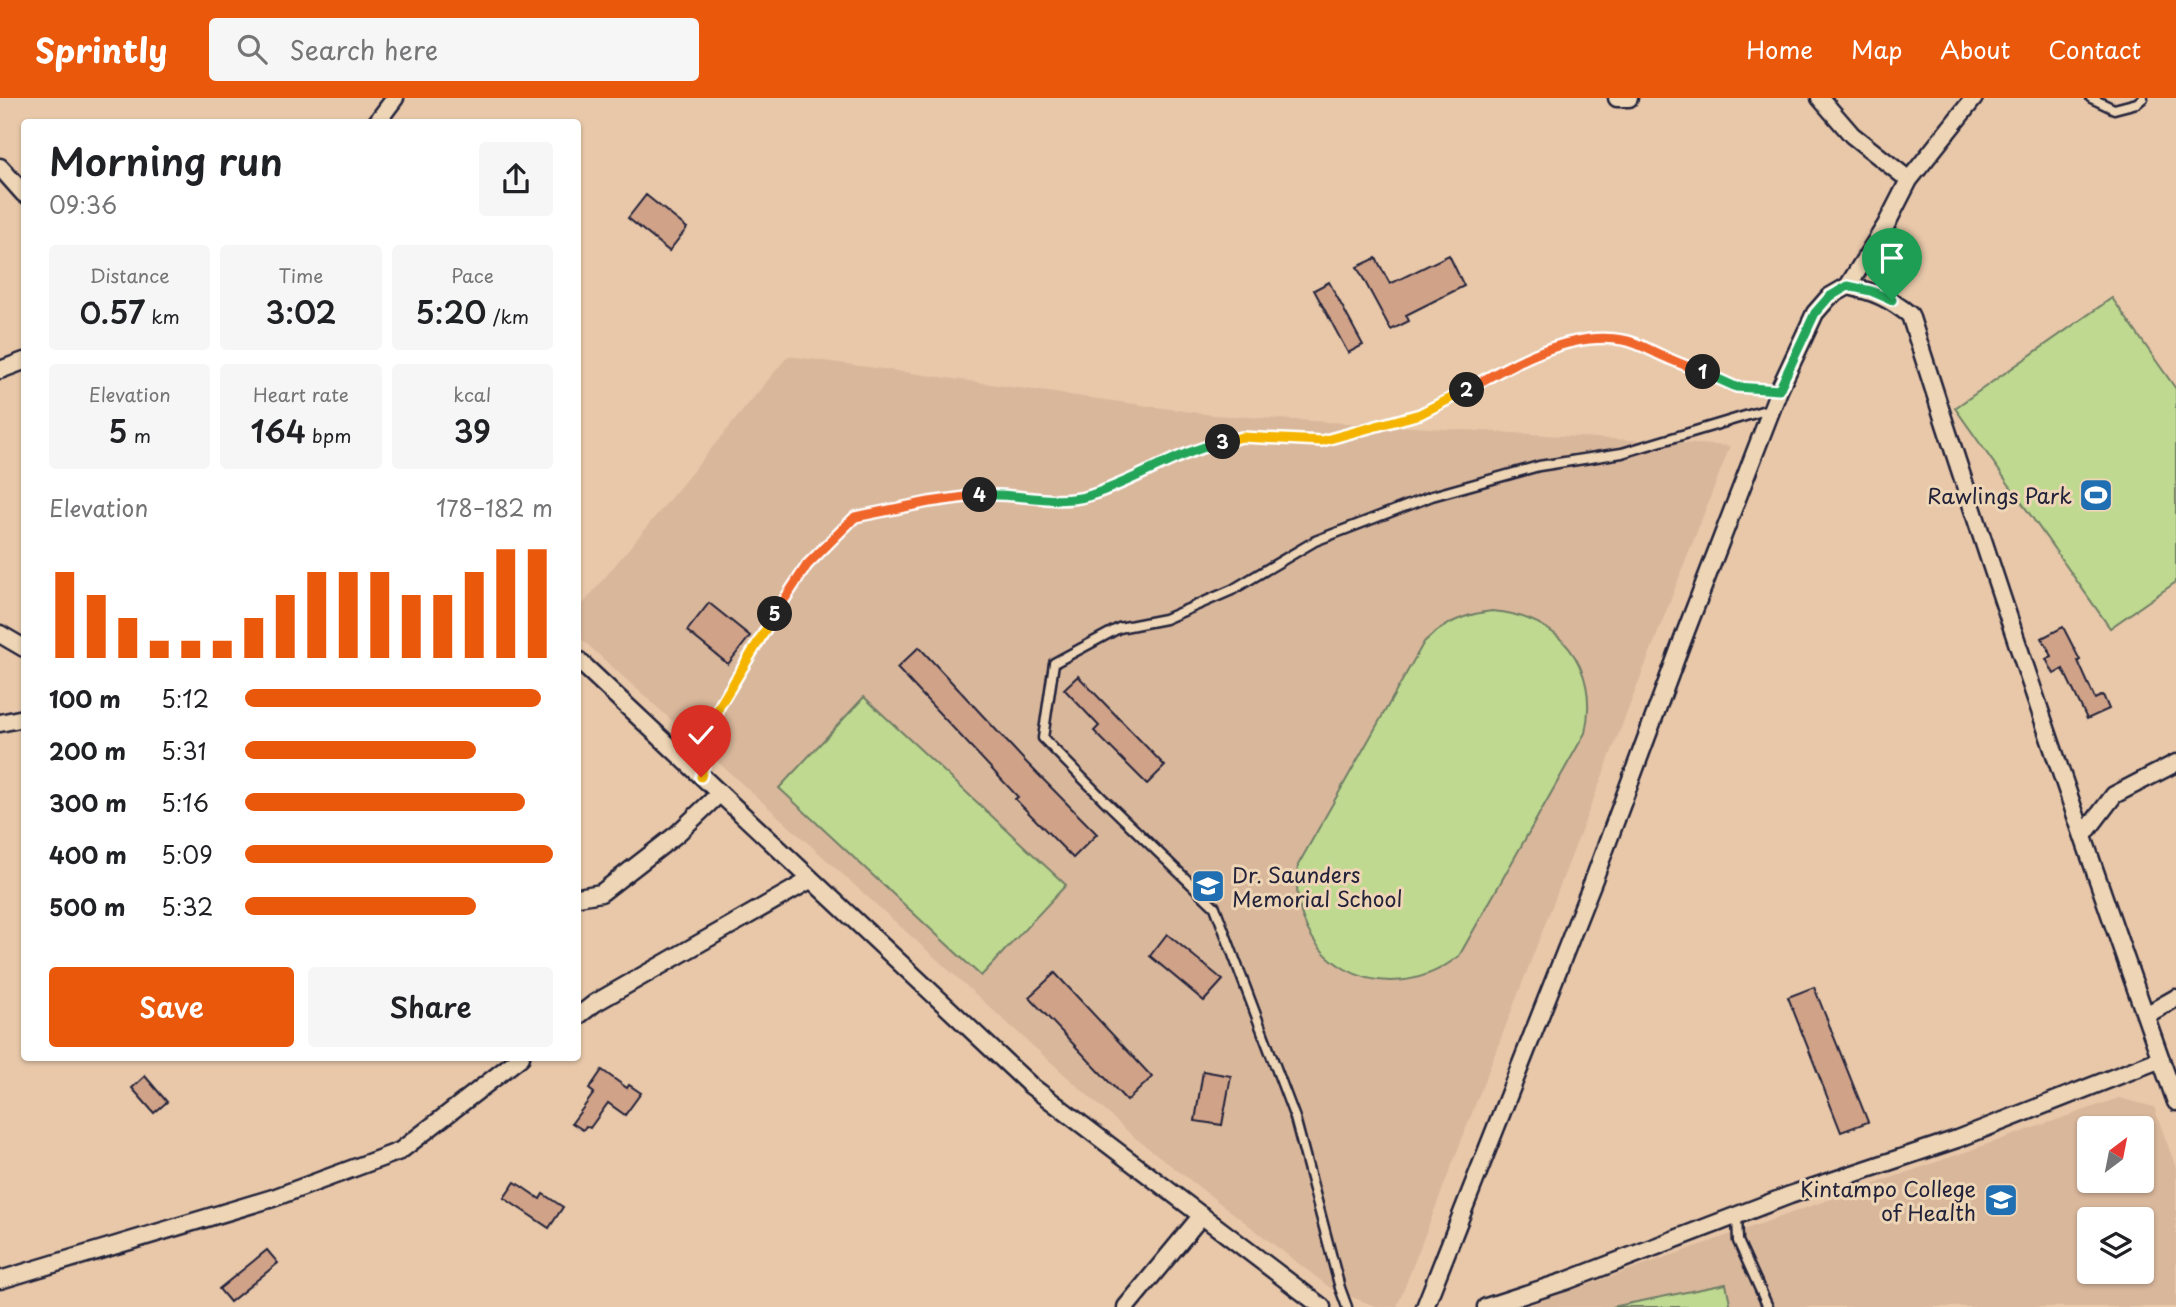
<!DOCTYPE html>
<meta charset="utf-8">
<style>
body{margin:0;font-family:"Playpen Sans",sans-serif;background:#f6f6f6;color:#202124;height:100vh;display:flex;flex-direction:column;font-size:26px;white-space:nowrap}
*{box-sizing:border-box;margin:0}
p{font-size:23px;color:#757577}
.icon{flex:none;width:38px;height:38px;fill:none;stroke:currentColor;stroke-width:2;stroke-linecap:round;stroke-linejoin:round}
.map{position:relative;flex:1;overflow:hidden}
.sheet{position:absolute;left:21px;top:21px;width:560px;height:942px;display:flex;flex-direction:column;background:#fff;border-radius:7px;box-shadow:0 2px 5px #0004}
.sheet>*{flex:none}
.needle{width:46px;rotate:32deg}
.buttons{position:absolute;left:2077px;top:1018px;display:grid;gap:14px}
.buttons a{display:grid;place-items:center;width:77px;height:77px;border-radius:7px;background:#fff;box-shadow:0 2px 5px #0004;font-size:35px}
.pin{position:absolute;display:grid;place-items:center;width:60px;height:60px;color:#fff;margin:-72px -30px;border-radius:50% 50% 50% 0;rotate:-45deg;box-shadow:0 0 7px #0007}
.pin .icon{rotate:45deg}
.km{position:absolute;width:35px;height:35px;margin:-18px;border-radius:50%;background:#222;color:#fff;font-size:19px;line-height:35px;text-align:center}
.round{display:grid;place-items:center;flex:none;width:74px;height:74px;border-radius:7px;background:#f6f6f6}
.overview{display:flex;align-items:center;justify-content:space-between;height:119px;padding:0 28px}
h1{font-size:38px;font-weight:600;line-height:52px}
.figures{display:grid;grid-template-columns:repeat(3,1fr);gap:10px;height:119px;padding:7px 28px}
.figures div{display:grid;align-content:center;border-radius:7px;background:#f6f6f6;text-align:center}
.figures b{font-size:30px;font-weight:600}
.figures small{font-size:19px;font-weight:400}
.figures p{font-size:19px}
.chart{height:196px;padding:14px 28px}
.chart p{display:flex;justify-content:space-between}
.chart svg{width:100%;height:126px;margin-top:7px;stroke:#ea580c;stroke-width:6}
.button{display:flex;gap:14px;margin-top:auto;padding:14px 28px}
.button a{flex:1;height:80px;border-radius:7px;background:#ea580c;color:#fff;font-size:28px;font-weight:600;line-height:80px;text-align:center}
.button a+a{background:#f6f6f6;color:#202124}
ul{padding:0 28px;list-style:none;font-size:23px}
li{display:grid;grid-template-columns:112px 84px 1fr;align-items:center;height:52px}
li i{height:18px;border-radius:9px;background:#ea580c}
header{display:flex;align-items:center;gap:42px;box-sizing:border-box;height:98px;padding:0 35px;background:#ea580c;color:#fff}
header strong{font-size:33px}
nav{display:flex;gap:38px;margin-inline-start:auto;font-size:24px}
.search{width:490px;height:63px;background:#f6f6f6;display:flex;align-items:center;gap:18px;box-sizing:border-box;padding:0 24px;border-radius:7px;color:#757577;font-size:26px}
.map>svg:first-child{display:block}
.built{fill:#d9b79b;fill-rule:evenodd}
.green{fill:#bfd990;stroke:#707e66;stroke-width:2}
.building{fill:#d0a288;stroke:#22223b;stroke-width:2}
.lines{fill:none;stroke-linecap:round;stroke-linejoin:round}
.lane-casing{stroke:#22223b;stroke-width:13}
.street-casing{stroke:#22223b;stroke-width:21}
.path{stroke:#22223b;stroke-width:2.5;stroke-dasharray:2 5;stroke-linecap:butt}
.lane{stroke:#edd5b5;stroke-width:8}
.street{stroke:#edd5b5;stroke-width:16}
.split-1-casing{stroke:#fff;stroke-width:14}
.split-2-casing{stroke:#fff;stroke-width:14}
.split-3-casing{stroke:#fff;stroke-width:14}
.split-4-casing{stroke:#fff;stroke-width:14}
.split-5-casing{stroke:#fff;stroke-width:14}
.split-6-casing{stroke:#fff;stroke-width:14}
.split-1{stroke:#22a559;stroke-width:9}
.split-2{stroke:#f0652b;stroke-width:9}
.split-3{stroke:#f5b400;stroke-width:9}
.split-4{stroke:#22a559;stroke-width:9}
.split-5{stroke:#f0652b;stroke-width:9}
.split-6{stroke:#f5b400;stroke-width:9}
.labels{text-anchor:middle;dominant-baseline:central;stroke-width:6;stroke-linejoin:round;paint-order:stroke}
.poi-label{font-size:21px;fill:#22223b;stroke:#edd5b5;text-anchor:end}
</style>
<header>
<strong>Sprintly</strong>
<div class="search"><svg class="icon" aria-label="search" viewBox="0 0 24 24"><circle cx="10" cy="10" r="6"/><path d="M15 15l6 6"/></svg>Search here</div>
<nav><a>Home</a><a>Map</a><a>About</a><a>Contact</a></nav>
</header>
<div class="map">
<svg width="2176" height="1209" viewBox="0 0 2176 1209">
<rect width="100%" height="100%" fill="#e8c8a9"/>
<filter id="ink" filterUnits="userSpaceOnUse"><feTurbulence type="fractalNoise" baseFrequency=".0143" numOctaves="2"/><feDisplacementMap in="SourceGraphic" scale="14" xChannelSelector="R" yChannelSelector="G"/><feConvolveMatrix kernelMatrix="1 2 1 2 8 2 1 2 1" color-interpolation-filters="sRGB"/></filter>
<g filter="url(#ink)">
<path class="built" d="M788,258L1213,317L1730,348L1397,1209H1378L1333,1192L1134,1039L578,538V512Z
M2119,1000L2154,1009L2176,1070V1209H1524ZM2090,1031H2142V1083H2090ZM2090,1122H2142V1174H2090Z"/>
<path class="green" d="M2112,200L2176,291V484L2110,530L1955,310Z
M1492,513C1560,518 1600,569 1585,635L1459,858C1383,918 1285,863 1298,767L1424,544C1444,525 1465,516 1492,513Z
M864,599L1066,787L981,878L779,690Z
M1726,1186L1731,1209H1612Z"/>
<path class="building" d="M646,97L687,130L669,153L628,120Z
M1449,157L1464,188L1406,217L1409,223L1391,232L1357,169L1376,160L1390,186Z
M1329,184L1363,247L1348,255L1314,192Z
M709,505L750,538L728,566L687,533Z
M2063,529L2080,562L2078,563L2095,601L2103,597L2109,611L2087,621L2063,571L2054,576L2046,561L2052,558L2042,540Z
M919,549L1024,662L1097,736L1073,760L1015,701L1018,699L897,570Z
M1078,578L1165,668L1147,686L1094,633L1099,628L1064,591Z
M1167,836L1223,882L1204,903L1150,858Z
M1055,875L1152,979L1127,1003L1029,899Z
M1814,889L1868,1024L1841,1034L1788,899Z
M602,972L627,990L629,987L641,995L625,1017L608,1005L590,1030L586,1028L583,1032L572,1025L594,995L589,991Z
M1203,973L1231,978L1222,1027L1195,1023Z
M145,978L167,1004L154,1015L132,990Z
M515,1084L540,1101L543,1096L563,1109L549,1130L504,1100Z
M267,1152L278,1165L230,1204L219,1191Z"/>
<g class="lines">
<g class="lane-casing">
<path id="lane" d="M2091,0L2114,11L2137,5L2143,0
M1737,1117L1738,1143L1768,1209
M1347,1209L1340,1190L1295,1020L1215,809L1103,701L1043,640L1054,565L1119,530L1165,521L1232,492L1315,443L1432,398L1539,368L1622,355L1772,310"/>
</g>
<g class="street-casing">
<path id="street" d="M1617,0H1629
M1820,0L1852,37L1909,82
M1974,0L1909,82L1886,127L1848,188C1875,194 1889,200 1910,217C1994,481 2083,743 2176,1004
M377,24L395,0
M0,69L24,96
M0,272L24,263
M0,536L24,550
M578,562L1030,987L1322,1209
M0,625L24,620
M2083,738L2114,697L2176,665
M578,799L601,795L677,736L719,696
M2146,917L2176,900
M578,918L595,905L810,782
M0,1182L273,1100L400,1053L521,959
M1126,1209L1202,1117
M1425,1209L1594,781L1686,533L1779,292L1815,215L1829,199L1848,188
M1486,1209L1566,1183L1790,1097L1957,1041L2161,961"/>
</g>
<path class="path" d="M706,660L719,609L751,551L807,466L855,419L929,404L985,397L1066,402L1088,398L1197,350L1242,339L1322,343L1420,316L1508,268L1572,244L1606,240L1624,242L1643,248L1736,289L1762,291"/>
<use href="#lane" class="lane"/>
<use href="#street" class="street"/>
</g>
</g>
<g class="lines" filter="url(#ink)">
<g class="split-1-casing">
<path id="split-1" d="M1703,274L1736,289L1779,292L1815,215L1829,199L1848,188L1871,193L1892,202"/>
</g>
<g class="split-2-casing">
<path id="split-2" d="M1467,292C1510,266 1571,232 1623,242C1637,244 1649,252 1663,258C1676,264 1689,269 1703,274"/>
</g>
<g class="split-3-casing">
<path id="split-3" d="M1223,344L1242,339L1322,343L1420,316L1467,292"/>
</g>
<g class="split-4-casing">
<path id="split-4" d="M980,397C1015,394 1054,408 1088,398C1134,384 1175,355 1223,344"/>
</g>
<g class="split-5-casing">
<path id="split-5" d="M775,516L807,467L855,419L929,404L980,397"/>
</g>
<g class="split-6-casing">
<path id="split-6" d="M701,679L719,609L775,516"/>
</g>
<use href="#split-1" class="split-1"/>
<use href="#split-2" class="split-2"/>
<use href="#split-3" class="split-3"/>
<use href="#split-4" class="split-4"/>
<use href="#split-5" class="split-5"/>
<use href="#split-6" class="split-6"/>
</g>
<defs>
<g id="stadium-square" transform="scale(1.75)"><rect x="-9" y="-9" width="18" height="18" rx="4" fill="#1f6fb2" stroke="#edd5b5"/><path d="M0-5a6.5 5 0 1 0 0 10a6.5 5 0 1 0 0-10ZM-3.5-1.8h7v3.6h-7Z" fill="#fff"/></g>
<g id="school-square" transform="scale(1.75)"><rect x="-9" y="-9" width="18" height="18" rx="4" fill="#1f6fb2" stroke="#edd5b5"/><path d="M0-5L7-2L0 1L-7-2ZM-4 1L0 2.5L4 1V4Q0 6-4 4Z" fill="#fff"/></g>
</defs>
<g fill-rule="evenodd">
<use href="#stadium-square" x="2096" y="397"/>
<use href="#school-square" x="1208" y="788"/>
<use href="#school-square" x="2001" y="1102"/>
</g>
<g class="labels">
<g class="poi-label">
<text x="2072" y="397">Rawlings Park</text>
<text x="1232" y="776" text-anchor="start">Dr. Saunders<tspan x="1232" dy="24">Memorial School</tspan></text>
<text x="1976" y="1090">Kintampo College<tspan x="1976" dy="24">of Health</tspan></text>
</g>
</g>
</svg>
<div class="buttons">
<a><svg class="needle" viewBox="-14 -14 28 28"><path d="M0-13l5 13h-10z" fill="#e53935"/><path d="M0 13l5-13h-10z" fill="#757577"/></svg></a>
<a><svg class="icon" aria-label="layers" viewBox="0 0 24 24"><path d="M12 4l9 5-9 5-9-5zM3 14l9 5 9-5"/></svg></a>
</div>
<div class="pin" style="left:1892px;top:202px;background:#1e9e55"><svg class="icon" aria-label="arrive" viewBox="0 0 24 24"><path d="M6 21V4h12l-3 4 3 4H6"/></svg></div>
<div class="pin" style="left:701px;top:679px;background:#d93025"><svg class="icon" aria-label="check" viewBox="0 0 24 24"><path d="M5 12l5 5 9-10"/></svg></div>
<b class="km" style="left:1703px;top:274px">1</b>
<b class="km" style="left:1467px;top:292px">2</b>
<b class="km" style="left:1223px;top:344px">3</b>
<b class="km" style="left:980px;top:397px">4</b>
<b class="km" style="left:775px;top:516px">5</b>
<section class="sheet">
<div class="overview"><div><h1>Morning run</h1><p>09:36</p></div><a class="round"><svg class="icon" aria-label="share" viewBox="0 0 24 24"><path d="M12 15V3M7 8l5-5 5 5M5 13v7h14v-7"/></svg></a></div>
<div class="figures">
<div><p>Distance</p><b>0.57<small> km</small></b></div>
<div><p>Time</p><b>3:02</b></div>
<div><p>Pace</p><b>5:20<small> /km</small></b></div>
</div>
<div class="figures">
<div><p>Elevation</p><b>5<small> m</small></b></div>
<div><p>Heart rate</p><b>164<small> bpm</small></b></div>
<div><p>kcal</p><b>39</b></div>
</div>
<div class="chart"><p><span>Elevation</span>178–182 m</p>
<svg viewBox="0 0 160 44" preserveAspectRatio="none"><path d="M5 44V14M15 44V22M25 44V30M35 44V38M45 44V38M55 44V38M65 44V30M75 44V22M85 44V14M95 44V14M105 44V14M115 44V22M125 44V22M135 44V14M145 44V6M155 44V6"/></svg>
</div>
<ul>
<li><b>100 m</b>5:12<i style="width:96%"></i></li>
<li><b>200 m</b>5:31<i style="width:75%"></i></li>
<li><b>300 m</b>5:16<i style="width:91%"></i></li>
<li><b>400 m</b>5:09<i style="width:100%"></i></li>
<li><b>500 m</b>5:32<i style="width:75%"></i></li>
</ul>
<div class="button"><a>Save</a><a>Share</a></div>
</section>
</div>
